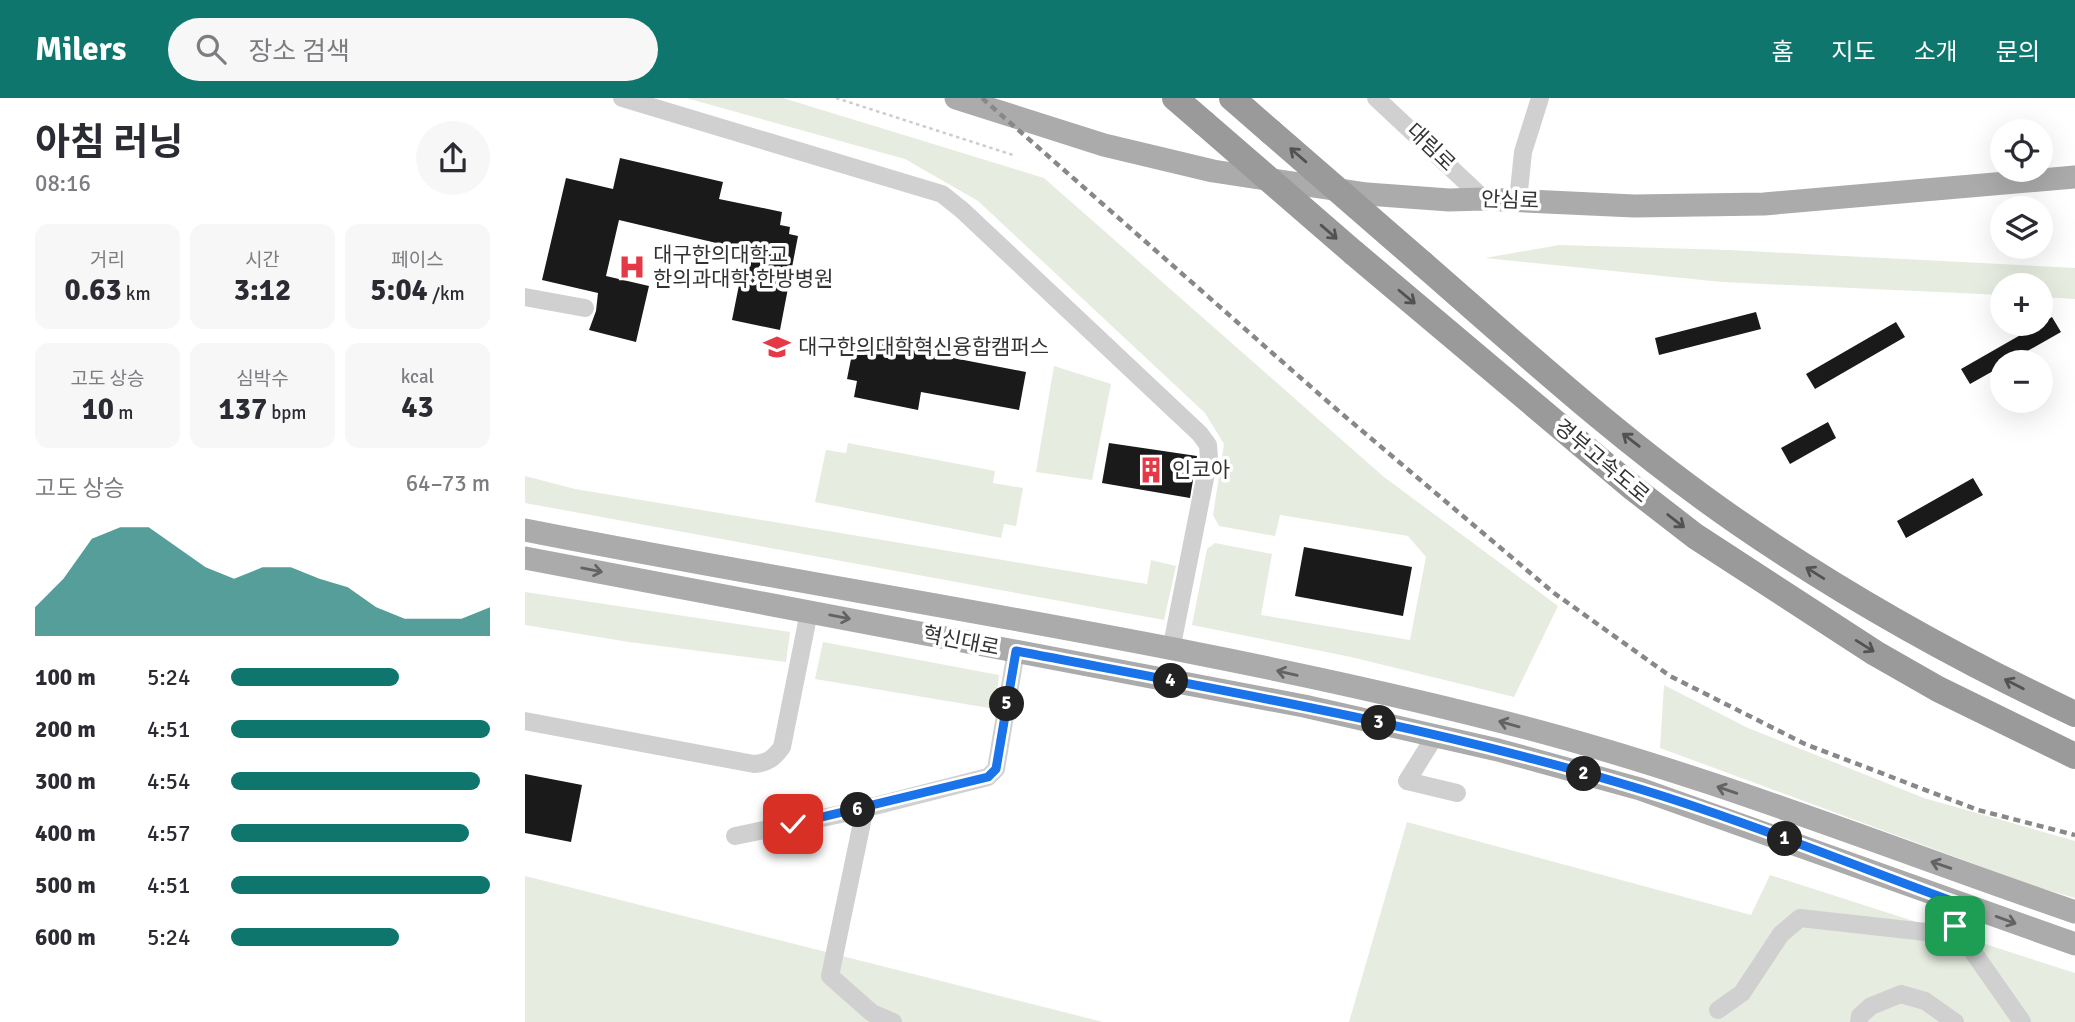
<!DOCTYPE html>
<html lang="ko">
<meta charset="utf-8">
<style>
body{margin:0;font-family:Signika,"Noto Sans KR",sans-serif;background:#f7f7f7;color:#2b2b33;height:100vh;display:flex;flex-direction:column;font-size:26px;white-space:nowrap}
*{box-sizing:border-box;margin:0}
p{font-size:23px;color:#7c7c81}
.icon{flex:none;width:38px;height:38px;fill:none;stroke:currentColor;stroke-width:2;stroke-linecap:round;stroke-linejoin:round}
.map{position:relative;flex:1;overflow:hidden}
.details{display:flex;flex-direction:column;background:#fff;width:525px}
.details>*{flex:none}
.fabs{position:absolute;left:1465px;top:21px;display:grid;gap:14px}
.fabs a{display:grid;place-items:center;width:63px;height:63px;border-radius:50%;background:#fff;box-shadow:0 7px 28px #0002;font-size:35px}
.pin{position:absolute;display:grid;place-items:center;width:60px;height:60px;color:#fff;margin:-30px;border-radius:14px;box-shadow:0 4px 10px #0006}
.km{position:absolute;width:35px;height:35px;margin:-18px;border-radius:50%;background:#222;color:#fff;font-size:19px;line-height:35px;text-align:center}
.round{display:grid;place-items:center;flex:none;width:74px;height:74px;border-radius:37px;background:#f7f7f7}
.headline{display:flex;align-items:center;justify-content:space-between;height:119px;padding:0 35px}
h1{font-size:38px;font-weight:700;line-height:52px}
.metrics{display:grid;grid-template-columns:repeat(3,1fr);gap:10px;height:119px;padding:7px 35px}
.metrics div{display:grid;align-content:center;border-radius:14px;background:#f7f7f7;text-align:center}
.metrics b{font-size:30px;font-weight:700}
.metrics small{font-size:19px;font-weight:400}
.metrics p{font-size:19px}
.chart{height:196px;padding:14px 35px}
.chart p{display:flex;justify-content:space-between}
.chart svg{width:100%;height:126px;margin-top:7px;fill:#0f766e;opacity:.7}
ul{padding:0 35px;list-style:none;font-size:23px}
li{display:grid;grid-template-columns:112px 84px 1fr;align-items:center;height:52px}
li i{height:18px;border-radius:9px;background:#0f766e}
header{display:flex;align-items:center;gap:42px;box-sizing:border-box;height:98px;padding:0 35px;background:#0f766e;color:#fff}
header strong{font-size:33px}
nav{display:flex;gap:38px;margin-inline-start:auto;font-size:24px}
.search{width:490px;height:63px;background:#f7f7f7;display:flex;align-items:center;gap:18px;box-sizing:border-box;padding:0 24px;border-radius:38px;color:#7c7c81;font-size:26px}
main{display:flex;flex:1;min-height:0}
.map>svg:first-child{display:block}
.green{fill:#e6ecdf}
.building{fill:#1a1a1a}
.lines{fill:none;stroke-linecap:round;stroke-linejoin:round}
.path{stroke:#cdcdcd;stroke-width:2.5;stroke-dasharray:3.5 3.5;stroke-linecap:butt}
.minor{stroke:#d0d0d0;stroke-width:18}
.major{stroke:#ababab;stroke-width:23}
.highway{stroke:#9a9a9a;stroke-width:26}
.rail{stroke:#888;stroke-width:4.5;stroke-dasharray:7 5;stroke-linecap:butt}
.highway-bridge{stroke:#9a9a9a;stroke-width:26}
.oneway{stroke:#525252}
.oneway2{stroke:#636363}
.route-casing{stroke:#fff;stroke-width:14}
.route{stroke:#1a73e8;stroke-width:9}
.labels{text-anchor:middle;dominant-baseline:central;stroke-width:7;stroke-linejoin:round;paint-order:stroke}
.street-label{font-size:21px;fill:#333;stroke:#fff}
.poi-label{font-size:21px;fill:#333;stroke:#fff;text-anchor:start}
</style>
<header>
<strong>Milers</strong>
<div class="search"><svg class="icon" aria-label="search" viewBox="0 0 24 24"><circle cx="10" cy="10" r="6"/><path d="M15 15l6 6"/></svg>장소 검색</div>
<nav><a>홈</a><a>지도</a><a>소개</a><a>문의</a></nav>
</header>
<main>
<section class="details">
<div class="headline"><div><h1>아침 러닝</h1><p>08:16</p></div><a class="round"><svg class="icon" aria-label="share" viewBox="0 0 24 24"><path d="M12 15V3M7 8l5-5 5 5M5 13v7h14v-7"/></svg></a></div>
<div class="metrics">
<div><p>거리</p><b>0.63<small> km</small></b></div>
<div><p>시간</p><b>3:12</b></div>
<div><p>페이스</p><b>5:04<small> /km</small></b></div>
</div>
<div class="metrics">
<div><p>고도 상승</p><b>10<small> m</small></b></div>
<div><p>심박수</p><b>137<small> bpm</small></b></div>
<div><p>kcal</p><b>43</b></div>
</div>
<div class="chart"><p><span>고도 상승</span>64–73 m</p>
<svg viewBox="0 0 160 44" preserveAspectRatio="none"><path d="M0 44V34L10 24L20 10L30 6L40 6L50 13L60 20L70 24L80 20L90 20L100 24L110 27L120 34L130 38L140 38L150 38L160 34V44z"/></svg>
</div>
<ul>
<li><b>100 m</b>5:24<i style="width:65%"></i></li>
<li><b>200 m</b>4:51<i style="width:100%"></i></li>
<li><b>300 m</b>4:54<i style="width:96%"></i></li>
<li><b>400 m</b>4:57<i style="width:92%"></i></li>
<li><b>500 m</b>4:51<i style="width:100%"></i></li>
<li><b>600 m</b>5:24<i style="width:65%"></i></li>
</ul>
</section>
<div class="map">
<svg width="1550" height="924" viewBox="0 0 1550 924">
<rect width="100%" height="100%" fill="#fff"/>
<path class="green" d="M161,0H258L519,80L859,379L1033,508L989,599L826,559L667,527L682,451L690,445L747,456L736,517L885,542L901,459L883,438L755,417L750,438L694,428L688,417L699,346L680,315L453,103L380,61Z
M1034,147L1204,152L1550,170V201L1516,199V187H1477V197L1197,184L960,160Z
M529,268L586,286L567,382L511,374Z
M323,345L470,373L468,385L498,390L491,428L479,426L476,440L290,404L301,352L321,355Z
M0,378L50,391L622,486L626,462L651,468L639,522L0,405Z
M0,494L265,534L261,564L104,544L0,527Z
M298,544L474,577L470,611L290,581Z
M1139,587L1223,630L1399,700L1550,743V800L1509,788L1135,650Z
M882,724L1226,817L1245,777L1550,875V924H824Z
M0,778L578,924H0Z"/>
<path class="building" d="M95,60L198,84L194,101L257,114L255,127L265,129L264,136L273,138L255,232L207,222L221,152L94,122L81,178L124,188L111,244L64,232L71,213L73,195L17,182L41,80L88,91Z
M1231,214L1236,231L1134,257L1130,240Z
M1527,219L1536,234L1483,264H1477V268L1445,286L1436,271Z
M1371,224L1380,239L1290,291L1281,276Z
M330,241L501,274L494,312L396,294L393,312L329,299L332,283L322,281Z
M1303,324L1311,340L1265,366L1256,350Z
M584,345L672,358L665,400L577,385Z
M1448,380L1458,397L1381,440L1372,423Z
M779,449L887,469L878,518L770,498Z
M0,676L57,687L46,744L0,735Z"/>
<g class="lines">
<path class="path" d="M311,0L488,57"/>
<path class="minor" d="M97,0L417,96L437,112L675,336L683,347L684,360L646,552
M851,0L959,101
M993,102L998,54L1015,0
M0,199L60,210
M0,623L229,666C243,665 249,660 257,649L284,514
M910,638L882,683L932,695
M340,710L305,878L347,915L368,924
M210,738L326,714L463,679L471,671L491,553
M1438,807L1430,828L1497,924
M1193,912L1217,895L1256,836L1275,820L1437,838
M1334,924L1335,918L1346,908L1376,896L1400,903L1430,924"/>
<path class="major" d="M431,0L579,47L688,73L842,96L924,102L959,101L1109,108L1239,106L1550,79
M0,432C323,496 651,541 970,622C1168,671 1358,748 1550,814
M0,460L779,608L973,652L1115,691L1550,846"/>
<path class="highway" d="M650,0L679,25
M707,0L746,34
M829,155L1108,390L1170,438L1350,555L1413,591L1550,658
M898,166C1000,255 1102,348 1214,425C1320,498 1433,561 1550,616"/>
<path class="rail" d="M457,0L810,310L1029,495L1145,578L1280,646L1453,712L1550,737"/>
<path class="highway-bridge" d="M679,25L829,155
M746,34L898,166"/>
</g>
<defs><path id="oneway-shaft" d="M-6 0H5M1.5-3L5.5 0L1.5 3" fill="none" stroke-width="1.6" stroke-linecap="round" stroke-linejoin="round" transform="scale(1.75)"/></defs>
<g class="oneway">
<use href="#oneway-shaft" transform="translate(773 57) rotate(-139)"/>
<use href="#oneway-shaft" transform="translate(804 134) rotate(41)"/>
<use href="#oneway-shaft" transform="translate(882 199) rotate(40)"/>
<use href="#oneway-shaft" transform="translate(1106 342) rotate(-142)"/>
<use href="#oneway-shaft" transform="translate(1151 423) rotate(38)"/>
<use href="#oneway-shaft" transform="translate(1290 475) rotate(-148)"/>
<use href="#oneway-shaft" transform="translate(1340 548) rotate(32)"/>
<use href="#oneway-shaft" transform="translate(1489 586) rotate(-153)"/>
</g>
<g class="oneway2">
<use href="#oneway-shaft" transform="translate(67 472) rotate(11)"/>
<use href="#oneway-shaft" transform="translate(315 519) rotate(11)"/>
<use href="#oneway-shaft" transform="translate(762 575) rotate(-167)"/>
<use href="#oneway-shaft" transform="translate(984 626) rotate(-164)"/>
<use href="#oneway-shaft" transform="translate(1202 692) rotate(-161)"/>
<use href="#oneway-shaft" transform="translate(1416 767) rotate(-161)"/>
<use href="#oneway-shaft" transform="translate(1481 822) rotate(20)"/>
</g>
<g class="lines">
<g class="route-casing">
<path id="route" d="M268,726L463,679L471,671L491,553C700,593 911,629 1115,691C1224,724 1330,768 1438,807L1430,828"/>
</g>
<use href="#route" class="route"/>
</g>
<defs>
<g id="hospital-bare" transform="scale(2.1)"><path d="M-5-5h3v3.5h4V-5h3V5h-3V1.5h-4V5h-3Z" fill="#e63946" stroke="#fff" stroke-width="2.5" paint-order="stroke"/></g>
<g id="university-bare" transform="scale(2.1)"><path d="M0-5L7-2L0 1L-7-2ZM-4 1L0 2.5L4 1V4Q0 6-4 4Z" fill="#e63946" stroke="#fff" stroke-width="2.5" paint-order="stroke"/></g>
<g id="building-bare" transform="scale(2.1)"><path d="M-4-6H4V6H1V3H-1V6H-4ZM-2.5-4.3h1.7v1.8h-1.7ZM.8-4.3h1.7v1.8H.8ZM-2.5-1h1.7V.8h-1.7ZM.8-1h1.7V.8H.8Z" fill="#e63946" stroke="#fff" stroke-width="2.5" paint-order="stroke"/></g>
</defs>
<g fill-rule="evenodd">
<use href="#hospital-bare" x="107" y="169"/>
<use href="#university-bare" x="252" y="249"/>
<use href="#building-bare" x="626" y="372"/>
</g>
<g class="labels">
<g class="street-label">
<text transform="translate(906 49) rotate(44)">대림로</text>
<text transform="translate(985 102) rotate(2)">안심로</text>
<text transform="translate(1077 363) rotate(40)">경부고속도로</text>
<text transform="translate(436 543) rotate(11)">혁신대로</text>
</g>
<g class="poi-label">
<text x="128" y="157">대구한의대학교<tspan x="128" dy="24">한의과대학·한방병원</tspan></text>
<text x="273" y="249">대구한의대학혁신융합캠퍼스</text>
<text x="647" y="372">인코아</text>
</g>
</g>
</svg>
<div class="fabs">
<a><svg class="icon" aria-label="locate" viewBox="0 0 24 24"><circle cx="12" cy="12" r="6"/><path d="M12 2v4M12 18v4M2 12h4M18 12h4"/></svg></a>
<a><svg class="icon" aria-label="layers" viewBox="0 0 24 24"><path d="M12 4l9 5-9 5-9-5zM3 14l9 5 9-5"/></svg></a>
<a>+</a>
<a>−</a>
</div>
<div class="pin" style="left:1430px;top:828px;background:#1e9e55"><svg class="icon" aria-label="arrive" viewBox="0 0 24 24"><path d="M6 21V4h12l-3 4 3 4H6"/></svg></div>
<div class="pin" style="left:268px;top:726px;background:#d93025"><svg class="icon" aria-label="check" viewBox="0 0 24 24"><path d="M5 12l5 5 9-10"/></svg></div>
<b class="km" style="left:1260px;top:741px">1</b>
<b class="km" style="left:1059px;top:676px">2</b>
<b class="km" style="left:854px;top:625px">3</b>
<b class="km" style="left:646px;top:583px">4</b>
<b class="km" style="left:482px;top:606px">5</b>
<b class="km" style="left:333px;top:712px">6</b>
</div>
</main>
